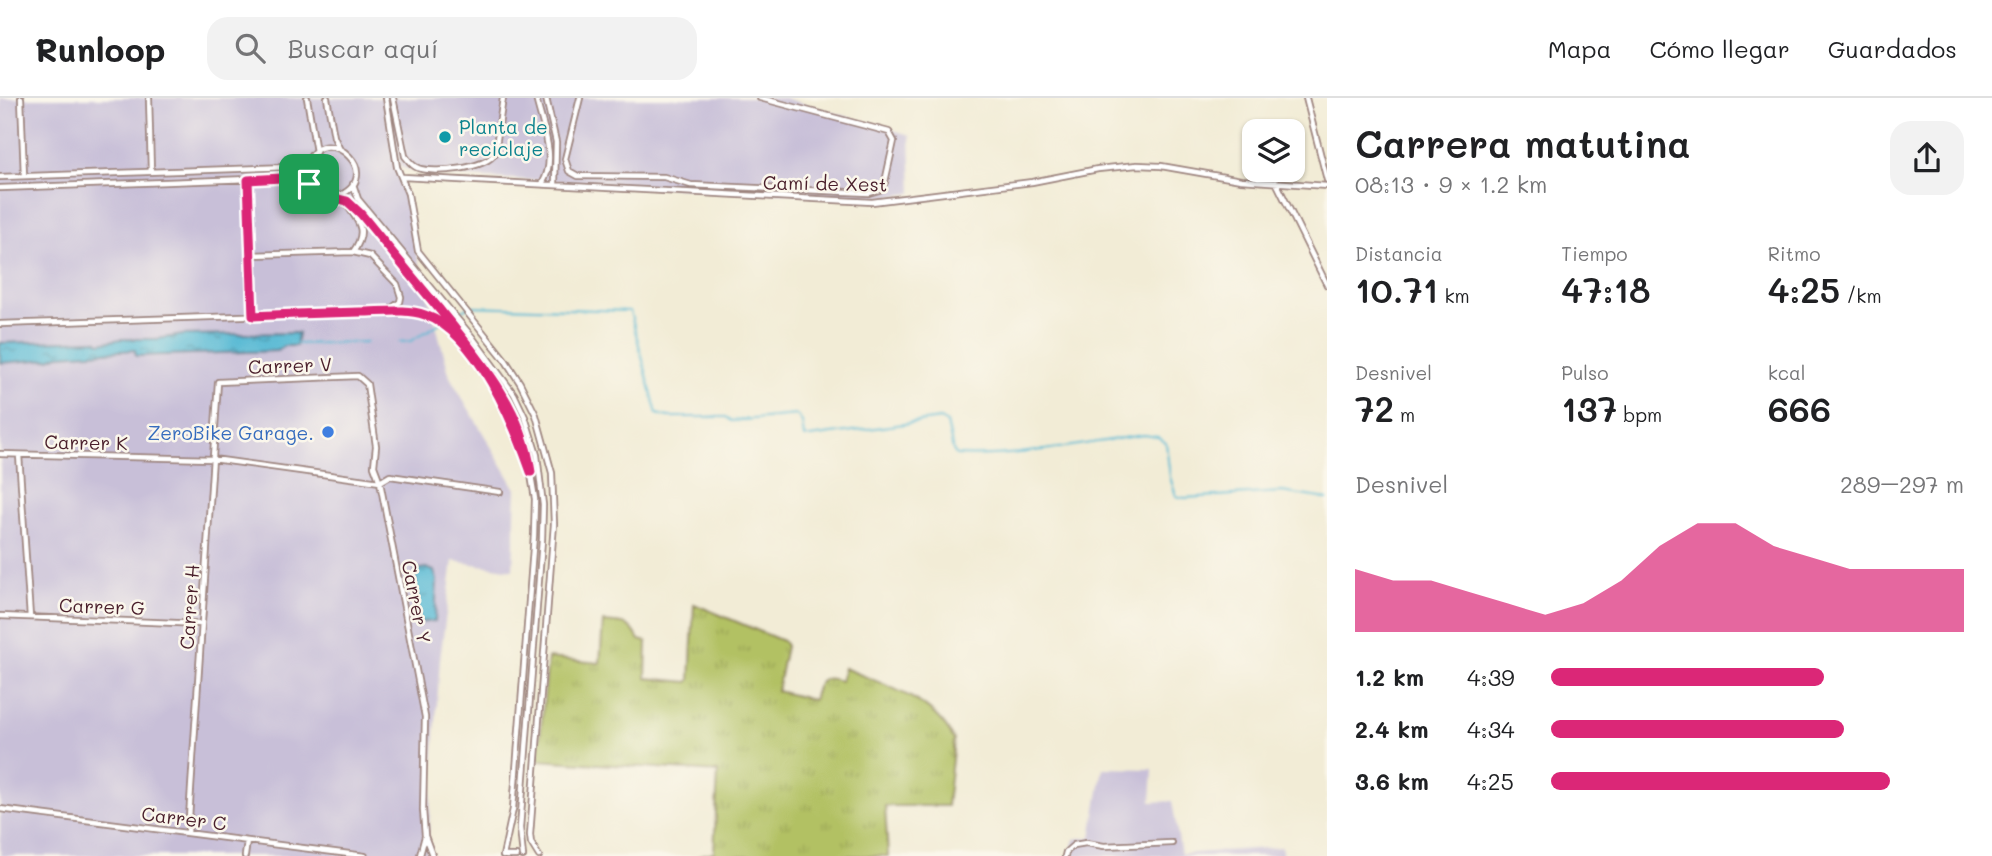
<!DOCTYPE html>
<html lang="es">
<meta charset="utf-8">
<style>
body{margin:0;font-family:Mali,sans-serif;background:#f2f2f2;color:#202124;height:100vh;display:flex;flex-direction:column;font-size:26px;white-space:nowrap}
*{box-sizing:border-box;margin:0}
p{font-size:23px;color:#757577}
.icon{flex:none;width:38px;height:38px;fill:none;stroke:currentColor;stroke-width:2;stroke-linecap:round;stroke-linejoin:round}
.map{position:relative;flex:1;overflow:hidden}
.side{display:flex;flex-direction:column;background:#fff;width:665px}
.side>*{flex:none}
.tools{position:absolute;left:1242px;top:21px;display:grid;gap:14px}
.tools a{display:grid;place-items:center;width:63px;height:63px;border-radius:14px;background:#fff;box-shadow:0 2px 5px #0004;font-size:35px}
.pin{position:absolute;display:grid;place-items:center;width:60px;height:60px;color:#fff;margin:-30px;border-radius:14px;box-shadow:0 4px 10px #0006}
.round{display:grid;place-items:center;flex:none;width:74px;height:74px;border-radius:21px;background:#f2f2f2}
.headline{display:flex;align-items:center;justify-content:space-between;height:119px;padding:0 28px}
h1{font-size:38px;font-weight:600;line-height:52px}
.metrics{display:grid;grid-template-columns:repeat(3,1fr);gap:10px;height:119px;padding:7px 28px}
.metrics div{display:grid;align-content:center}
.metrics b{font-size:35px;font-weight:600}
.metrics small{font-size:19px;font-weight:400}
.metrics p{font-size:19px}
.chart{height:196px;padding:14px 28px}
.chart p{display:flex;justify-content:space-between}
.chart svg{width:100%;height:126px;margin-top:7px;fill:#db2777;opacity:.7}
ul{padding:0 28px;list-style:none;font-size:23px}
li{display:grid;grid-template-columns:112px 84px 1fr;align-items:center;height:52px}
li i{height:18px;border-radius:9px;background:#db2777}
header{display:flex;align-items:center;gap:42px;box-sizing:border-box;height:98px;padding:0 35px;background:#fff;border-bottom:2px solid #e0e0e0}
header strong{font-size:33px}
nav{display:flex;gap:38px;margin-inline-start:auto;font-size:24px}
.search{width:490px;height:63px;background:#f2f2f2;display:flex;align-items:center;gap:18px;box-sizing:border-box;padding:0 24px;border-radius:21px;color:#757577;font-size:26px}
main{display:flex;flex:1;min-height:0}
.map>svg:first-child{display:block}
.industrial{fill:#c8bfd8}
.grass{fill:url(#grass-tufts);stroke:#7e7047;stroke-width:2}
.water{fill:url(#water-ripples);stroke:#506c80;stroke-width:2}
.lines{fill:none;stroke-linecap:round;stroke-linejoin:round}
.stream{stroke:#56b9d4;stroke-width:2}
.minor-casing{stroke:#9e8680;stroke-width:8}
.minor{stroke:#fff;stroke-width:4.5}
.route-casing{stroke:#fff;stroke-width:14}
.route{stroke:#db2777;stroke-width:9}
.culture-dot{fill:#0f9aa8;stroke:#fbf7ec;stroke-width:2.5}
.shop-dot{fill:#3f7fe0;stroke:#fbf7ec;stroke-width:2.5}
.labels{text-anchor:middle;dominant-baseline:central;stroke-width:5;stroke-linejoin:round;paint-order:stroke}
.culture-label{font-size:19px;fill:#0d838f;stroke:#fbf7ec;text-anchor:start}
.street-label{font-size:19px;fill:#4a1f2b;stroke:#fbf7ec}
.shop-label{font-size:19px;fill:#366cbe;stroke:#fbf7ec;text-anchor:end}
</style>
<header>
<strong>Runloop</strong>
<div class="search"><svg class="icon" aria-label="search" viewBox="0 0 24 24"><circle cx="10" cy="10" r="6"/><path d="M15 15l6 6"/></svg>Buscar aquí</div>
<nav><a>Mapa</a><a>Cómo llegar</a><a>Guardados</a></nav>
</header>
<main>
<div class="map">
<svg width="1327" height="758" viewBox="0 0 1327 758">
<defs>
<pattern id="grass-tufts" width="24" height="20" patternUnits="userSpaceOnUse" patternTransform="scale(1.75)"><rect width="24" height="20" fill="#b2c163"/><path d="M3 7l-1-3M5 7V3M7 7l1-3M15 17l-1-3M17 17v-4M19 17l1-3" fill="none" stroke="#9ba556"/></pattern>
<pattern id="water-ripples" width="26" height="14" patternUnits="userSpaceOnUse" patternTransform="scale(1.75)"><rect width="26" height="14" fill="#56b9d4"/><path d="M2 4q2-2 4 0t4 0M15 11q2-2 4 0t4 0" fill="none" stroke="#4996ac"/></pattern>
</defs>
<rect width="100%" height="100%" fill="#fbf7ec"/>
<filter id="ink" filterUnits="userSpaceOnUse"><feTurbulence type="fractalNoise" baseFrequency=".0143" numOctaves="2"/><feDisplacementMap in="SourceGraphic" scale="14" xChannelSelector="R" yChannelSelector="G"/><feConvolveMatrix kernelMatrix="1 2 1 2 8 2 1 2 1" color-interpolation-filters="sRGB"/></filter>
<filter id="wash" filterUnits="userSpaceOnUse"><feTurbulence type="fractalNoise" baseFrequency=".00686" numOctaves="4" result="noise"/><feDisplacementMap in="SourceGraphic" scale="28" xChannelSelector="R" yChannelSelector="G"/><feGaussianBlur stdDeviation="1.57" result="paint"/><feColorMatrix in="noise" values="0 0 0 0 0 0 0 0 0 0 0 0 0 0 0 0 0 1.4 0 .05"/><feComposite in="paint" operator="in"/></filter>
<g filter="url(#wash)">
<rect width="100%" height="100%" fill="#f2ecd6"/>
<path class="industrial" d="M0,0H383L396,70L406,105L416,153L450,279L516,391L513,472L453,463L440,561L427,758H0Z
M388,0H784L910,37L912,95L879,100L428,77L400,69Z
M1103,670L1153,671L1151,704L1172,703L1181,756L1282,749V758H1072L1074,741L1091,739Z"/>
<path class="grass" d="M694,506L783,543L786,548L777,593L813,602C819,583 819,576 841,583L844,570C884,587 933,600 954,642L947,708H885L888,758H698L714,754L718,674L538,662L548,560L600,565L603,524C623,526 630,523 639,542L647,544L646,580L688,584L690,582Z"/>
<path class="water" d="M298,235L296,248H284L278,253L136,258L135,252L59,257L50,261L0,265V245L97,242L100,245L121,241H157L183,237Z
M426,470L434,473L437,482L435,523L419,525L415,472Z"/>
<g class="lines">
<path class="stream" d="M450,220L469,208L630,213L657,316L668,319H726L732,323L797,317L802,324L804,339H810L940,321L947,325L953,352L956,357C1017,360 1084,345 1144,337L1158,339L1166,345L1170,379L1176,398L1184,400L1282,394L1327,401
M399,244L411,243L445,222
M295,246L367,244"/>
</g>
</g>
<g filter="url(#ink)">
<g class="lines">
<g class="minor-casing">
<path id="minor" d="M21,0L24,78
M149,0L151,74
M307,0L316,54
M327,0L334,39L339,50
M386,0L397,69L408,96L418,153L506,263L520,285L536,317L552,375L554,426L530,737L531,745L539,758
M393,0L405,58C409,63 412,68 418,70C434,76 486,71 495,55L503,0
M536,0C542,27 558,61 542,86
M546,0L556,44L555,87
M580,0L565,61L569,73L578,78L664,79L691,87L869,95L879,92L885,84L894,43L889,34L760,0
M1306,0L1327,82
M0,79L290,69L300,67L309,61
M403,79L872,104L1032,84L1098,71L1137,67L1161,68L1241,82L1327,88
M248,82L253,218
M1276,84L1327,187
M353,86L358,101L473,240L514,296L525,319L537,357L543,407L542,442L520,730L523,758
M0,90L281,80L309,86
M336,99C389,79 327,22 308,63C305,71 305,82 311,89C320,101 333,96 345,102C351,105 356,111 361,116L477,257L494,281L513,314L529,365L535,401L534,437L513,711L503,758
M343,101C356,122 370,130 353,154
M251,157L353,154L370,158L397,186L401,199L400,204L388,213
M0,226L387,213C400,214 414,212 425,217C472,234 509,312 525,356
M0,356L213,361L380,384
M19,357L30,519
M380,384L390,378L500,394
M0,518L202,526
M0,711L365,758
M188,735L218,284L358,278L367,286L376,348L374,368L380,384L425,619L423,712L425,738
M420,757L425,738L432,757
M245,758L247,743
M506,758H516
M1065,758L1066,754L1074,747L1086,745L1104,748L1172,745"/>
</g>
<use href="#minor" class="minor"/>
</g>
</g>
<g class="lines" filter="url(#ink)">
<g class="route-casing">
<path id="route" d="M281,80L309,86L318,96L347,103L361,116C387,148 413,180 440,212C479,261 522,309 531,374C514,325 477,235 425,217C406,210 381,214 360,214C324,215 288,216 253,218L248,82Z"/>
</g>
<use href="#route" class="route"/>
</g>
<circle class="culture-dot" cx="445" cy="39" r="7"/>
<circle class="shop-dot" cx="328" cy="334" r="7"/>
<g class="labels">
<g class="culture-label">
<text x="459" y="28">Planta de<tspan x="459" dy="22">reciclaje</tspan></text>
</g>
<g class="street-label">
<text transform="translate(825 85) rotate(1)">Camí de Xest</text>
<text transform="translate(290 267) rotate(-2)">Carrer V</text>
<text transform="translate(86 344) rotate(1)">Carrer K</text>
<text transform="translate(417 504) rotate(79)">Carrer Y</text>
<text transform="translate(102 508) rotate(2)">Carrer G</text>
<text transform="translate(189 509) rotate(-86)">Carrer H</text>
<text transform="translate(184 720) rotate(7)">Carrer C</text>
</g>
<g class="shop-label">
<text x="314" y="334">ZeroBike Garage.</text>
</g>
</g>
</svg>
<div class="tools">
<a><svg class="icon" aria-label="layers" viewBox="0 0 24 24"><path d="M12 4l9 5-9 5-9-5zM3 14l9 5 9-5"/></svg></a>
</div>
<div class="pin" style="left:309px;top:86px;background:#1e9e55"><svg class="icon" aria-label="arrive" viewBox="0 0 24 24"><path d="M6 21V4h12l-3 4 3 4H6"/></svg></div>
</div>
<section class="side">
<div class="headline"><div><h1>Carrera matutina</h1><p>08:13 · 9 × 1.2 km</p></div><a class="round"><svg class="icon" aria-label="share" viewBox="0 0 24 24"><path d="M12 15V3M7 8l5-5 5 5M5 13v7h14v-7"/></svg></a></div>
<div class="metrics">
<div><p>Distancia</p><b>10.71<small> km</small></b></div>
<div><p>Tiempo</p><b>47:18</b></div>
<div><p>Ritmo</p><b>4:25<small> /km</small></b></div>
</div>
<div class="metrics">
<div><p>Desnivel</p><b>72<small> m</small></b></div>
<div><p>Pulso</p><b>137<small> bpm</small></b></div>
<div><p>kcal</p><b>666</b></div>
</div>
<div class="chart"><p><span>Desnivel</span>289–297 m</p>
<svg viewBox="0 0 160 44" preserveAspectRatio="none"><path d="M0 44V22L10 26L20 26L30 30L40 34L50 38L60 34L70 26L80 14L90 6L100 6L110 14L120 18L130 22L140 22L150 22L160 22V44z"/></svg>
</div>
<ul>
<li><b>1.2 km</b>4:39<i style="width:66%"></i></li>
<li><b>2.4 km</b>4:34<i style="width:71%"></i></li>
<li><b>3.6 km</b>4:25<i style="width:82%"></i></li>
</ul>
</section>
</main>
